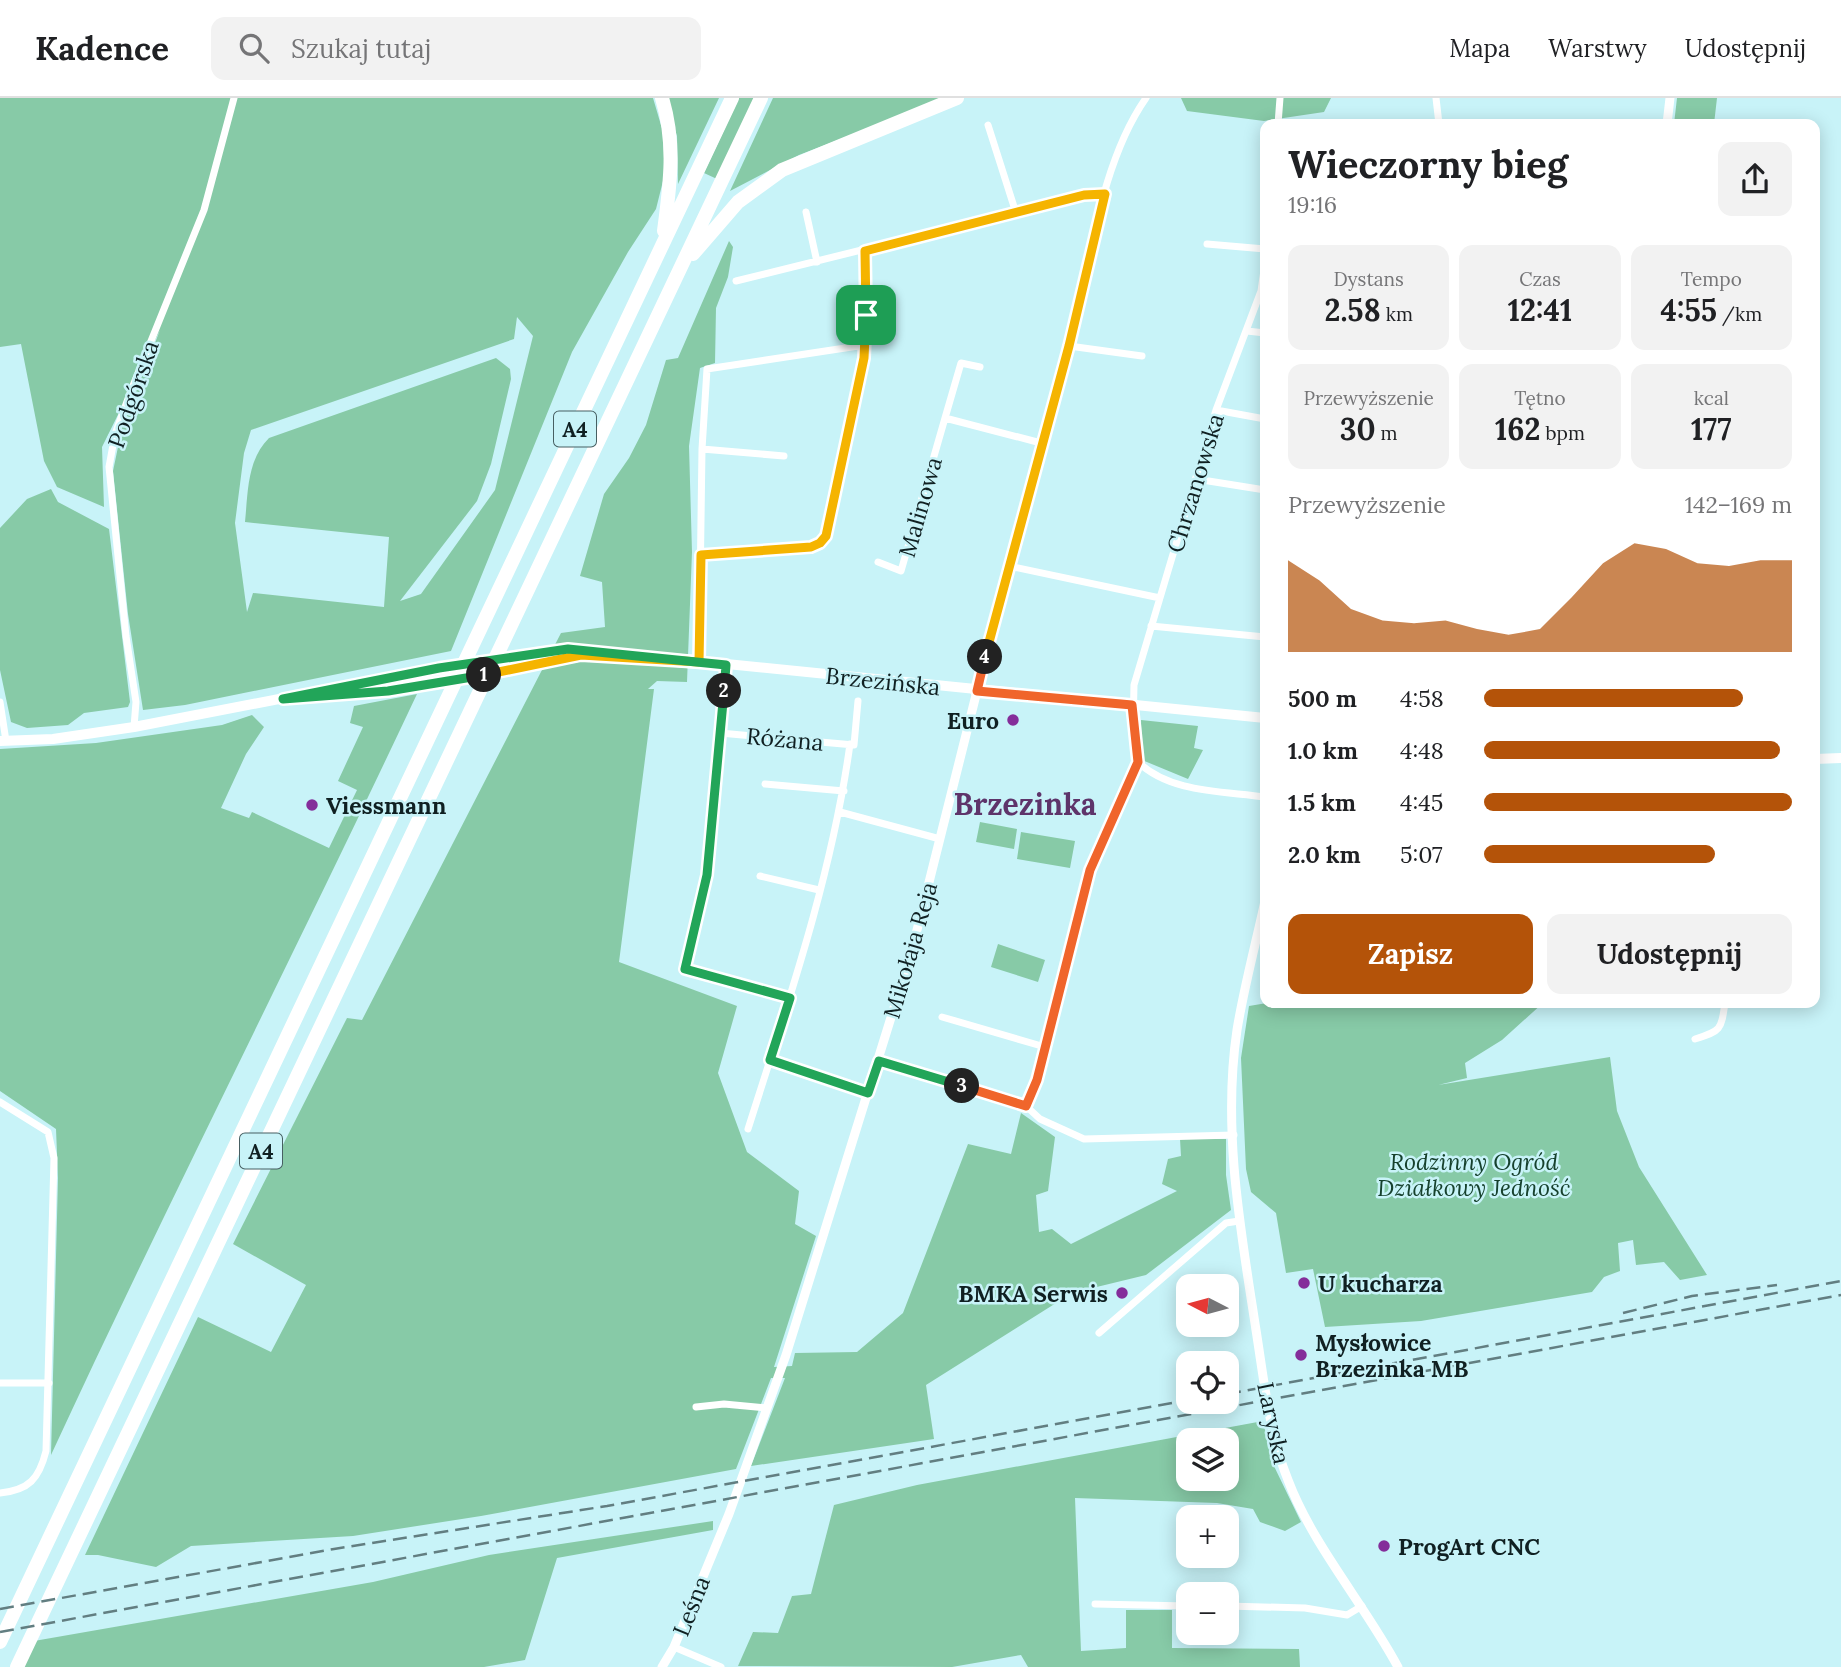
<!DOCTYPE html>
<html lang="pl">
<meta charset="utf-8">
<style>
body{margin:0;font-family:Lora,serif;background:#f2f2f2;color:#202124;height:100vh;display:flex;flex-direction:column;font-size:26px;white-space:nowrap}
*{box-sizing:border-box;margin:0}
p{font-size:23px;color:#757577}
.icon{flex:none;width:38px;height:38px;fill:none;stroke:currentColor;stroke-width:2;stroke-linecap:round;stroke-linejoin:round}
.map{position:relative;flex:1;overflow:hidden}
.drawer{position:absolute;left:1260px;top:21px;width:560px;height:889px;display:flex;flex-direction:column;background:#fff;border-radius:14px;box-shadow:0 4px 18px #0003}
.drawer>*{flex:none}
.needle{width:46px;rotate:276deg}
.controls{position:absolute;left:1176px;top:1176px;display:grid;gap:14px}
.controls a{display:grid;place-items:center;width:63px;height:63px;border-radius:14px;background:#fff;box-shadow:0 4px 18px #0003;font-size:35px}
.pin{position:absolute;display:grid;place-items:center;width:60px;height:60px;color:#fff;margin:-30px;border-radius:14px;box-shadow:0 4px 10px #0006}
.km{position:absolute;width:35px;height:35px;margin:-18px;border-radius:50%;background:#222;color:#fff;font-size:19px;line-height:35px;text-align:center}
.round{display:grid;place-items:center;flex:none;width:74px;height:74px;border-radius:14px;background:#f2f2f2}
.overview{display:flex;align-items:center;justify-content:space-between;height:119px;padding:0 28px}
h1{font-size:38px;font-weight:700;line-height:52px}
.metrics{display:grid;grid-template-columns:repeat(3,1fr);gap:10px;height:119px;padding:7px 28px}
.metrics div{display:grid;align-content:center;border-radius:14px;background:#f2f2f2;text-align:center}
.metrics b{font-size:30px;font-weight:700}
.metrics small{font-size:19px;font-weight:400}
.metrics p{font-size:19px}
.chart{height:196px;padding:14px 28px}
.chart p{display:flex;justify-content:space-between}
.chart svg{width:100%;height:126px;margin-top:7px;fill:#b45309;opacity:.7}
.cta{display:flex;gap:14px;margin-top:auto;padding:14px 28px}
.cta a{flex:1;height:80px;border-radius:14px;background:#b45309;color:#fff;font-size:28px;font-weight:700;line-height:80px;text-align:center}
.cta a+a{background:#f2f2f2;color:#202124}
ul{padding:0 28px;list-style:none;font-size:23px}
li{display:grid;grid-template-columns:112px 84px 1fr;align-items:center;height:52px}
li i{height:18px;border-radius:9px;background:#b45309}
header{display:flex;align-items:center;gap:42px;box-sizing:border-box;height:98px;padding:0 35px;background:#fff;border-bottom:2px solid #e0e0e0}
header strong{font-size:33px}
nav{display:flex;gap:38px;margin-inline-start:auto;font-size:24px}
.search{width:490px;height:63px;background:#f2f2f2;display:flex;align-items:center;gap:18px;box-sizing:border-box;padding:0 24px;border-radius:14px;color:#757577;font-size:26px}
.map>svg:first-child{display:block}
.green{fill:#87caa7;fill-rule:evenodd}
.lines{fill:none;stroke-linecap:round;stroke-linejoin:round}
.minor{stroke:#fff;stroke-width:7}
.tertiary{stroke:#fff;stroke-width:9}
.secondary{stroke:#fff;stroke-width:10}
.motorway{stroke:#fff;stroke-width:14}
.rail{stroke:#627e81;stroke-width:2.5;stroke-dasharray:14 7;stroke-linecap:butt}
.split-1-casing{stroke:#fff;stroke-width:14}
.split-2-casing{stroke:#fff;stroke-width:14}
.split-3-casing{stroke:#fff;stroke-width:14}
.split-4-casing{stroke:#fff;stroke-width:14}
.split-5-casing{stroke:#fff;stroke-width:14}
.split-1{stroke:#f5b400;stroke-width:9}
.split-2{stroke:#22a559;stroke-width:9}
.split-3{stroke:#22a559;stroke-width:9}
.split-4{stroke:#f0652b;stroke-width:9}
.split-5{stroke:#f5b400;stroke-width:9}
.poi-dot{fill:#842d9a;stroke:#c8f3f8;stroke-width:2.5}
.labels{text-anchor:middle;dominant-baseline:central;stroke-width:5;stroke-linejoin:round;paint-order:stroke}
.shield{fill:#c8f3f8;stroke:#475f62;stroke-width:2}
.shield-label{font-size:21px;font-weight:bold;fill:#102022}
.street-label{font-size:23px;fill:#102022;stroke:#c8f3f8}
.poi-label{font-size:23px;font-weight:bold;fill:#102022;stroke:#c8f3f8;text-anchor:start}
.park-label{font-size:23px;font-style:italic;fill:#16412d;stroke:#c8f3f8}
.district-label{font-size:30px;font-weight:bold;fill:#5e346a;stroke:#c8f3f8}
</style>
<header>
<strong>Kadence</strong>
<div class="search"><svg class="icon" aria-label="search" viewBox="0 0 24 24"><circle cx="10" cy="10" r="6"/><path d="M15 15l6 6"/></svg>Szukaj tutaj</div>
<nav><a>Mapa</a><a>Warstwy</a><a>Udostępnij</a></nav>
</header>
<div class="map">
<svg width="1841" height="1569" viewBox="0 0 1841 1569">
<rect width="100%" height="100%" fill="#c8f3f8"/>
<path class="green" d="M0,0H653L663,34L665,75L656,111L628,154L572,254L451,553L185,607L143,612L128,516L113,373L122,330L160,232L102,349L104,409L57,389L44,363L21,246L0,249ZM517,219L533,238L495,392L421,496L400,503L477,403L491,366L511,281L510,271L496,260L269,340C247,362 248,394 245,424L389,439L384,509L253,495L247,514L235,425L244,355L251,332L514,241Z
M665,0H719L678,86L677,38Z
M739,0H754L717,81L704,75Z
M773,0H947L799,57L730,93Z
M1181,0H1331L1324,14L1264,23L1187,13Z
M1677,0H1717L1714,26H1674Z
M729,143L733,149L728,179L716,210L715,265L700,270L689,348L692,454L687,584L657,583L648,591H654L619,864L737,908L718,975L747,1054L799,1093L795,1126L816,1138L774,1269L792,1268L795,1255L857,1254L903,1215L968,1046L1011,1056L1021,1015L1055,1039L1048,1093L1036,1097L1039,1134L1052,1131L1071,1146L1177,1093L1162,1086L1168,1061L1181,1058L1180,1041H1226V1077L1231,1112L1146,1177L1072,1195L926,1287L934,1341L751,1368L785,1280H771L736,1371L481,1418L353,1438L191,1448L156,1469L98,1457H85L198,1219L271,1254L306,1187L233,1146L347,920L362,922L561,535L605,529L602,484L580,478L604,396L629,360L646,327L666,262L678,260Z
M51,391L58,404L109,431L130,604L128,609L84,615L68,627L27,630L11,624L0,572V430L27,401Z
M417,596C297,851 169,1102 51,1357L58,1080L56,1031L0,993V651L96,645L222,627L252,617L264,629L246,656L221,710L249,720L252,714L329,750L357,692L338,683L363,629L350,625L354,608Z
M1141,622L1198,628L1194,650L1203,652L1188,681L1142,662Z
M980,724L1017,731L1014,751L976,744Z
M1021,734L1075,743L1070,770L1017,761Z
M998,846L1045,862L1038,884L991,869Z
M1267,905H1543L1502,942L1465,965L1467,980L1438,987L1610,959L1617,1013L1639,1069L1707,1177L1680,1182L1664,1164L1636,1167L1633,1142L1618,1145L1620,1173L1604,1179L1592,1194L1421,1223L1325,1229L1313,1171L1286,1175L1276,1115L1251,1094L1246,1071L1241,960L1249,908Z
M1263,1323L1272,1364L1301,1424L1285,1433L1260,1424L1253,1411L1217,1405L1075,1400L1081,1553L1126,1550V1512H1172V1550L1299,1551L1300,1569H1028L1021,1557L952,1569L738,1568L753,1534L778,1535L792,1498L811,1496L834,1407L917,1387ZM1188,1342H1227V1381H1188Z
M713,1423V1432L557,1460L525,1562L484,1569H22L34,1543L373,1484L489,1457Z"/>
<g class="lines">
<path class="minor" d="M1436,0L1439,26
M1278,26L1280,0
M988,27L1016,115
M806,114L817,164
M1207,146L1265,151
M1265,165L1261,193L1216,312L1134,587L1133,633L1138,664C1170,695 1223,693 1265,699
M736,183L1084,97L1105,96
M1247,233L1265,235
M1069,248L1142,258
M980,269L961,265L945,320L1041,345
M1216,312L1265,321
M702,351L784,358
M1196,381L1265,392
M701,457L811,449L826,438L864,260L865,153
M878,464L901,473L945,320
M1009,468L1160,500
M1151,528L1265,539
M699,564L702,351L707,271L865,247
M726,567L707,777L685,871L790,900
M977,592C1005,477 1040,363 1069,247C1090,169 1099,67 1146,0
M0,604L6,643
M134,629L136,604L126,538L109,369L115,336L132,290L204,112L234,0
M720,635L854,647L858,603
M765,686L844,693
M840,714L940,741
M760,778L819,792
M942,919L1045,949
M1695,941C1721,933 1721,932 1725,905
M770,962L868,995
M879,963L1026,1008L1040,1021L1084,1041L1234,1037
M0,1004L48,1034L54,1060L46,1353C39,1381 29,1392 0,1395
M1026,1008L1037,982L1090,772L1138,664
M748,1031C788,905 832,777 850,646
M1099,1235L1226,1125L1239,1123
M0,1285H49
M696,1309L724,1306L767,1310
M1095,1506L1188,1508
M1227,1508L1305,1510L1347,1517L1362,1508
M674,1549L721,1569"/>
<path class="tertiary" d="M1667,26L1670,0
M1265,803C1256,845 1244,889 1237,932C1222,1032 1241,1134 1256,1232C1264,1282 1269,1335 1288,1382C1313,1448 1365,1507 1398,1569
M662,1569L674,1549L729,1416L786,1257L912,852L977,593"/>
<path class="secondary" d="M332,597L388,593L589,557
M0,643L53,641L134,629L439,570L568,550L1265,620
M1815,661L1841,660"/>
<path class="motorway" d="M662,0C676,46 670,87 664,133
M693,156L738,104L782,72L957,0
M0,1544L732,0
M17,1569L761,0"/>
<path class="rail" d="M1623,1215L1692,1198L1777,1187
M1227,1296L1841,1183
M0,1511L334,1451L607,1408L1188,1302
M0,1534L1841,1197"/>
</g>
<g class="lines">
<g class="split-1-casing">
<path id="split-1" d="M484,577L581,557L699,564L701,457L811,449L820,445L826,438L864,260L866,217"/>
</g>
<g class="split-2-casing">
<path id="split-2" d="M484,577L388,593L283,601L439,570L568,551L726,567L724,593"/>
</g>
<g class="split-3-casing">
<path id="split-3" d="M724,593L707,777L685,871L790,900L770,962L868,995L879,963L962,988"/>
</g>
<g class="split-4-casing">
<path id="split-4" d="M962,988L1026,1008L1037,982L1090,772L1138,664L1132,607L977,593L985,559"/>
</g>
<g class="split-5-casing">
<path id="split-5" d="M866,217L865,153L1084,97L1105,96L1069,248L985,559"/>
</g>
<use href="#split-1" class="split-1"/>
<use href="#split-2" class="split-2"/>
<use href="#split-3" class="split-3"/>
<use href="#split-4" class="split-4"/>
<use href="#split-5" class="split-5"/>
</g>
<g class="poi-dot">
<circle cx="1013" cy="622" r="7"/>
<circle cx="312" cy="707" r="7"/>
<circle cx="1304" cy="1185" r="7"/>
<circle cx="1122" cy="1195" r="7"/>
<circle cx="1301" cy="1257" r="7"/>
<circle cx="1384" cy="1448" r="7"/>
</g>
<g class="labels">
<g class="shield">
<rect x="554" y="313.5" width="42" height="35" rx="5"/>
<rect x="240" y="1035.5" width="42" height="35" rx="5"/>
</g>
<g class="shield-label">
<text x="575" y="331">A4</text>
<text x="261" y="1053">A4</text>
</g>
<g class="street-label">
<text transform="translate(133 296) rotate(-71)">Podgórska</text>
<text transform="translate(1195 385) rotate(-73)">Chrzanowska</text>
<text transform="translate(920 409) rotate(-74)">Malinowa</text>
<text transform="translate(883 583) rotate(6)">Brzezińska</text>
<text transform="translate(785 641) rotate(5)">Różana</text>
<text transform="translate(910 852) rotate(-74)">Mikołaja Reja</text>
<text transform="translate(1274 1325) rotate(78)">Laryska</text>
<text transform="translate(691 1508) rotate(-68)">Leśna</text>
</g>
<g class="poi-label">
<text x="999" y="622" text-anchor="end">Euro</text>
<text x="326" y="707">Viessmann</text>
<text x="1318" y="1185">U kucharza</text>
<text x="1108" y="1195" text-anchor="end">BMKA Serwis</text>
<text x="1315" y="1244">Mysłowice<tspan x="1315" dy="26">Brzezinka MB</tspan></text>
<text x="1398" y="1448">ProgArt CNC</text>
</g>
<g class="park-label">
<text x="1474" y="1063">Rodzinny Ogród<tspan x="1474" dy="26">Działkowy Jedność</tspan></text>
</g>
<g class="district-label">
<text x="1025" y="706">Brzezinka</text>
</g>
</g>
</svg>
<div class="controls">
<a><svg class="needle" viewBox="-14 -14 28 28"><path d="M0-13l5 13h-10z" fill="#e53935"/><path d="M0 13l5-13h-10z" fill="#757577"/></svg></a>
<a><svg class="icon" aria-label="locate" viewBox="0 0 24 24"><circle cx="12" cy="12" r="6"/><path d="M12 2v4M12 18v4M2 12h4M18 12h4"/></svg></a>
<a><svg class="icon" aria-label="layers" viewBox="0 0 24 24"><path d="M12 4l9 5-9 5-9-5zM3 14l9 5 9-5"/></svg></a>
<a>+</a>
<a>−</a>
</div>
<div class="pin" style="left:866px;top:217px;background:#1e9e55"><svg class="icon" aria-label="arrive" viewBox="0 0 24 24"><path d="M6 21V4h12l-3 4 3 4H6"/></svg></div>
<b class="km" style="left:484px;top:577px">1</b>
<b class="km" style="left:724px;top:593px">2</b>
<b class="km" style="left:962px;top:988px">3</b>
<b class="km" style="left:985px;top:559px">4</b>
<section class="drawer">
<div class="overview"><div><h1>Wieczorny bieg</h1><p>19:16</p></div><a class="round"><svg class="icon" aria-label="share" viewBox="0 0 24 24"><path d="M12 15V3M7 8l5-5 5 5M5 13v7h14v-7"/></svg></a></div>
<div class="metrics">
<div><p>Dystans</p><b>2.58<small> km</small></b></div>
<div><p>Czas</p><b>12:41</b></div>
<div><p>Tempo</p><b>4:55<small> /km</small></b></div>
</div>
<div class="metrics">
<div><p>Przewyższenie</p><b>30<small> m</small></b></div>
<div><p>Tętno</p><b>162<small> bpm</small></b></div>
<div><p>kcal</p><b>177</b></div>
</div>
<div class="chart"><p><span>Przewyższenie</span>142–169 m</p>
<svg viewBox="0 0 160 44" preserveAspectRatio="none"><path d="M0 44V12L10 19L20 29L30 33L40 34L50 33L60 36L70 38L80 36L90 25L100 13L110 6L120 8L130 13L140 14L150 12L160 12V44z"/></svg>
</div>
<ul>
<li><b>500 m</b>4:58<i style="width:84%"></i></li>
<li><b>1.0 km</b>4:48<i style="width:96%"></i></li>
<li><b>1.5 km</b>4:45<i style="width:100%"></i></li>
<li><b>2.0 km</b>5:07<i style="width:75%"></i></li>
</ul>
<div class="cta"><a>Zapisz</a><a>Udostępnij</a></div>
</section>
</div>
